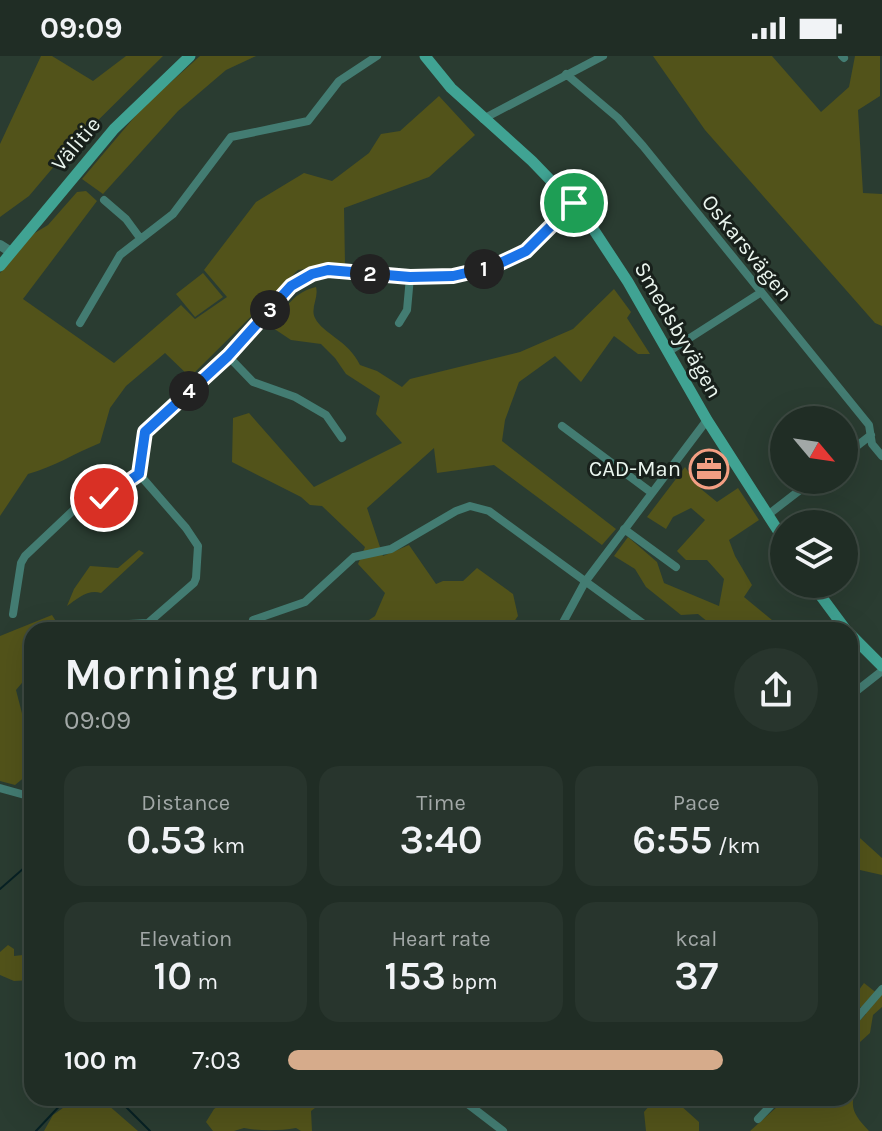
<!DOCTYPE html>
<meta charset="utf-8">
<style>
body{margin:0;font-family:Karla,sans-serif;background:#28352d;color:#f1f3f6;height:100vh;display:flex;flex-direction:column;font-size:30px;white-space:nowrap}
*{box-sizing:border-box;margin:0}
p{font-size:26px;color:#a2a8a7}
.icon{flex:none;width:44px;height:44px;fill:none;stroke:currentColor;stroke-width:2;stroke-linecap:round;stroke-linejoin:round}
.map{position:relative;flex:1;overflow:hidden}
.sheet{position:absolute;left:24px;top:566px;width:834px;height:484px;display:flex;flex-direction:column;background:#202d25;border-radius:24px;box-shadow:0 8px 32px #0002,0 0 0 2px #3d4942}
.sheet>*{flex:none}
.needle{width:52px;rotate:119deg}
.tools{position:absolute;left:770px;top:350px;display:grid;gap:16px}
.tools a{display:grid;place-items:center;width:88px;height:88px;border-radius:50%;background:#202d25;box-shadow:0 8px 32px #0002,0 0 0 2px #3d4942;font-size:40px}
.pin{position:absolute;display:grid;place-items:center;width:68px;height:68px;color:#fff;margin:-34px;border:4px solid #fff;border-radius:50%;box-shadow:0 2px 8px #0007}
.km{position:absolute;width:40px;height:40px;margin:-20px;border-radius:50%;background:#222;color:#fff;font-size:22px;line-height:40px;text-align:center}
.round{display:grid;place-items:center;flex:none;width:84px;height:84px;border-radius:42px;background:#28352d}
.head{display:flex;align-items:center;justify-content:space-between;height:136px;padding:0 40px}
h1{font-size:44px;font-weight:600;line-height:60px}
.metrics{display:grid;grid-template-columns:repeat(3,1fr);gap:12px;height:136px;padding:8px 40px}
.metrics div{display:grid;align-content:center;border-radius:20px;background:#28352d;text-align:center}
.metrics b{font-size:40px;font-weight:600}
.metrics small{font-size:22px;font-weight:400}
.metrics p{font-size:22px}
ul{padding:0 40px;list-style:none;font-size:26px}
li{display:grid;grid-template-columns:128px 96px 1fr;align-items:center;height:60px}
li i{height:20px;border-radius:10px;background:#d6ab8b}
.status{display:flex;justify-content:space-between;align-items:center;height:56px;padding:0 40px;background:#202d25;direction:ltr}
.status svg{height:22px;fill:currentColor}
.map>svg:first-child{display:block}
.green{fill:#52531a}
.lines{fill:none;stroke-linecap:round;stroke-linejoin:round}
.stream{stroke:#072124;stroke-width:2}
.minor{stroke:#437c72;stroke-width:8}
.tertiary{stroke:#437c72;stroke-width:10}
.secondary{stroke:#40a393;stroke-width:11}
.route-casing{stroke:#fff;stroke-width:16}
.route{stroke:#1a73e8;stroke-width:10}
.labels{text-anchor:middle;dominant-baseline:central;stroke-width:6;stroke-linejoin:round;paint-order:stroke}
.street-label{font-size:22px;fill:#ebf6ef;stroke:#18201b}
.poi-label{font-size:22px;fill:#ebf6ef;stroke:#18201b;text-anchor:end}
</style>
<div class="status"><b>09:09</b><svg viewBox="0 0 49 12"><path d="M0 12V9h3v3zM5 12V6h3v6zM10 12V3h3v9zM15 12V0h3v12zM26 1h20v11H26zM47 4h2v5h-2z"/></svg></div>
<div class="map">
<svg width="882" height="1075" viewBox="0 0 882 1075">
<rect width="100%" height="100%" fill="#2a3c31"/>
<path class="green" d="M41,0H52L93,25L126,0H163L67,95L29,140L0,161V88Z
M200,0H256L226,14L178,55L103,138L82,123L142,52Z
M653,0H772L821,56L849,31L855,0H880V40L858,54L863,137L882,138V270L875,267L705,74Z
M439,40L475,79L429,121L344,152L345,208L298,214L190,321L165,297L126,330L110,352L100,387C75,397 54,411 28,418L0,460V217L33,178L48,169L77,136L86,135L97,145L23,243L114,307L181,249L195,263L227,241L204,214L256,146L304,117L332,125L369,97L381,78L400,75Z
M203,217L223,241L195,261L176,238Z
M316,231C319,242 310,252 315,262C323,278 348,284 360,309L377,315L402,331L410,323L520,296L573,273L614,233L631,256L627,262L650,298H638L614,280L581,326L555,300L519,326L505,364L502,385L616,473L602,489L494,409L437,417L434,392L367,452L383,500L409,489L436,528L443,525H463L477,512L513,538L518,560L508,574H354L375,560L385,537L358,508L365,491L322,450L310,449L301,441L232,406L233,362L249,357L314,431L402,387L376,358L380,340L346,318L335,302L321,288L291,284L273,272L272,270C284,253 295,235 316,231Z
M685,411L701,433L717,446L738,432L759,464L729,484L735,500L752,529L744,541L784,574H718L698,558L681,559L646,531L635,513L614,500L628,481L657,506L664,527L719,550L724,523L707,504H686L677,495L705,464L691,452L673,461L666,473L647,461Z
M139,494L144,497L101,537C88,533 77,543 67,550L74,533L90,510L118,512Z
M52,559L59,570L57,574H32V615L16,634L26,673L32,674V715L15,729L0,725V580Z
M850,773L882,802V819L860,814L850,821Z
M8,889L14,893V900L32,898V924L14,925L0,919V896Z
M864,927L878,938L882,936V951L873,959L870,977L850,995V975L866,958L853,942Z
M850,1024L858,1030C847,1051 855,1060 869,1075H750L787,1042H850Z
M77,1042H100L138,1075H44L53,1059Z
M229,1042H328L311,1055L312,1075H301L296,1072C280,1075 259,1075 244,1072L234,1075H213L206,1066L214,1053Z
M656,1042H677L680,1049L699,1066V1075H646L644,1056Z"/>
<g class="lines">
<path class="stream" d="M0,833L32,805
M117,1042L150,1075
M36,1075L67,1042"/>
<path class="minor" d="M842,0L844,2
M566,18L618,62L643,90L869,369L872,388L882,400
M483,63L603,0
M104,144L126,163L140,182
M80,267L120,199L173,158L231,81L308,65L339,25L377,0
M399,267L407,254L410,221
M668,296L760,237
M228,300L253,326L295,341L326,359L342,382
M562,370L652,437
M844,400L871,379
M769,458L813,424
M624,473L676,511
M13,558L21,507L25,500L81,447L104,442L139,418L145,376L228,300L291,230L312,218L328,214L410,221L453,220L492,211L526,195L574,147
M253,564L305,546L354,501L391,493L456,455L470,450L489,455L652,574
M121,574L129,568L148,567L194,527L196,522L198,490L186,472L139,418
M559,574L585,526L707,364
M850,640L882,615
M0,732L32,741
M850,970L882,933
M460,1042L503,1075
M758,1063L778,1042"/>
<path class="tertiary" d="M0,189L11,196"/>
<path class="secondary" d="M425,0L451,32L532,105L584,159L628,226L707,364L784,484
M0,210L114,73L190,0
M812,528L846,574
M850,578L882,610"/>
</g>
<g class="lines">
<g class="route-casing">
<path id="route" d="M104,442L139,418L145,376L228,300L291,230L312,218L328,214L410,221L453,220L492,211L526,195L574,147"/>
</g>
<use href="#route" class="route"/>
</g>
<defs>
<g id="office-ring" transform="scale(2)"><circle r="9.5" fill="#18201b" stroke="#f39f83" stroke-width="1.5"/><path d="M-6-3h4V-5.5h4V-3h4V5H-6ZM-1-4.5V-3h2v-1.5ZM-6 0V1H6V0Z" fill="#f39f83"/></g>
</defs>
<g fill-rule="evenodd">
<use href="#office-ring" x="709" y="413"/>
</g>
<g class="labels">
<g class="street-label">
<text transform="translate(76 88) rotate(-50)">Välitie</text>
<text transform="translate(747 192) rotate(51)">Oskarsvägen</text>
<text transform="translate(678 274) rotate(60)">Smedsbyvägen</text>
</g>
<g class="poi-label">
<text x="681" y="413">CAD-Man</text>
</g>
</g>
</svg>
<div class="tools">
<a><svg class="needle" viewBox="-14 -14 28 28"><path d="M0-13l5 13h-10z" fill="#e53935"/><path d="M0 13l5-13h-10z" fill="#a2a8a7"/></svg></a>
<a><svg class="icon" aria-label="layers" viewBox="0 0 24 24"><path d="M12 4l9 5-9 5-9-5zM3 14l9 5 9-5"/></svg></a>
</div>
<div class="pin" style="left:574px;top:147px;background:#1e9e55"><svg class="icon" aria-label="arrive" viewBox="0 0 24 24"><path d="M6 21V4h12l-3 4 3 4H6"/></svg></div>
<div class="pin" style="left:104px;top:442px;background:#d93025"><svg class="icon" aria-label="check" viewBox="0 0 24 24"><path d="M5 12l5 5 9-10"/></svg></div>
<b class="km" style="left:484px;top:213px">1</b>
<b class="km" style="left:370px;top:218px">2</b>
<b class="km" style="left:270px;top:254px">3</b>
<b class="km" style="left:189px;top:335px">4</b>
<section class="sheet">
<div class="head"><div><h1>Morning run</h1><p>09:09</p></div><a class="round"><svg class="icon" aria-label="share" viewBox="0 0 24 24"><path d="M12 15V3M7 8l5-5 5 5M5 13v7h14v-7"/></svg></a></div>
<div class="metrics">
<div><p>Distance</p><b>0.53<small> km</small></b></div>
<div><p>Time</p><b>3:40</b></div>
<div><p>Pace</p><b>6:55<small> /km</small></b></div>
</div>
<div class="metrics">
<div><p>Elevation</p><b>10<small> m</small></b></div>
<div><p>Heart rate</p><b>153<small> bpm</small></b></div>
<div><p>kcal</p><b>37</b></div>
</div>
<ul>
<li><b>100 m</b>7:03<i style="width:82%"></i></li>
</ul>
</section>
</div>
